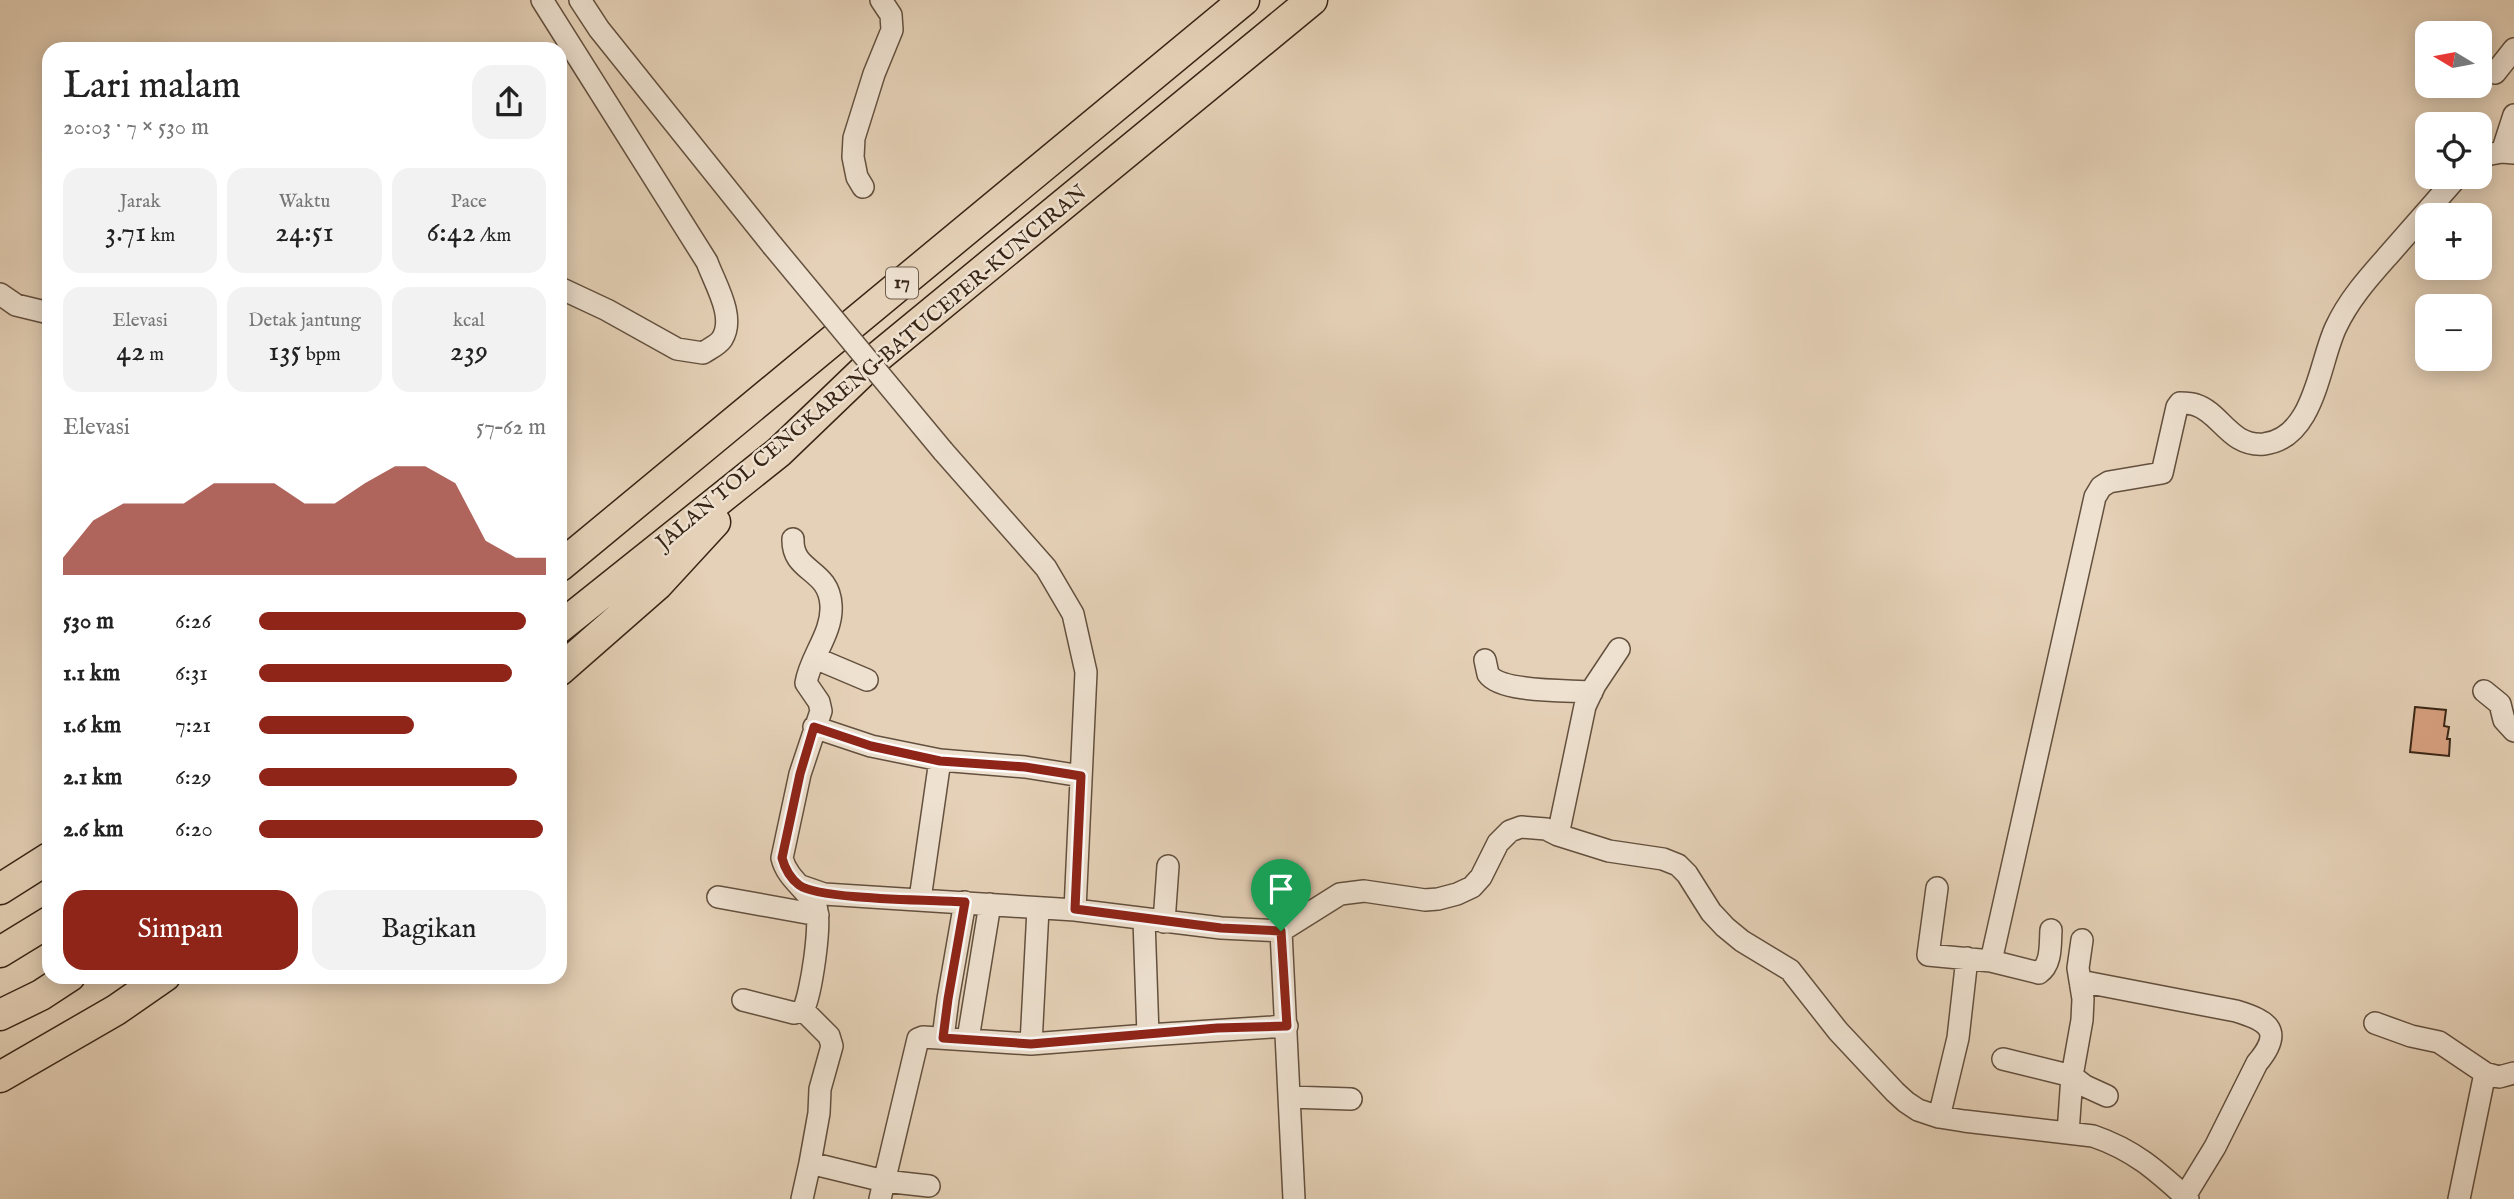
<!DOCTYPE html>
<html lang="id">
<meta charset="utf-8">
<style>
body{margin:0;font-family:"IM FELL English",serif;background:#f2f2f2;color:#222;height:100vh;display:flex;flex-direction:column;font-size:26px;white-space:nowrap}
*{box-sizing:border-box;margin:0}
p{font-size:23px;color:#767676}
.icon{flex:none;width:38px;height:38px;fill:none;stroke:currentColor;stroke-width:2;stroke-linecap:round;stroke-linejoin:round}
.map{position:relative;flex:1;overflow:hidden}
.side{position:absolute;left:42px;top:42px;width:525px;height:942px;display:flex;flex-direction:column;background:#fff;border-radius:21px;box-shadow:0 4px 18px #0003}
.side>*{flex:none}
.needle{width:46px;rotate:280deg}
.fabs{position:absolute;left:2415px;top:21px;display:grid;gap:14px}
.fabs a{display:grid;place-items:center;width:77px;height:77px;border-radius:14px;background:#fff;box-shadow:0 4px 18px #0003;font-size:35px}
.pin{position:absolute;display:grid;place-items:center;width:60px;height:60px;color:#fff;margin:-72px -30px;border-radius:50% 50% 50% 0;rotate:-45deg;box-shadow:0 0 7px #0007}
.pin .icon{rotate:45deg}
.round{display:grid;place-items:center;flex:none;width:74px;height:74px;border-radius:21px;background:#f2f2f2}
.overview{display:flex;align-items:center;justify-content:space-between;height:119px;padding:0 21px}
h1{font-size:38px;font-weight:600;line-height:52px}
.figures{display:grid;grid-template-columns:repeat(3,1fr);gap:10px;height:119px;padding:7px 21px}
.figures div{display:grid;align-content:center;border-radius:18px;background:#f2f2f2;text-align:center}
.figures b{font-size:30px;font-weight:600}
.figures small{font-size:19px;font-weight:400}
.figures p{font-size:19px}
.chart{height:196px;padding:14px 21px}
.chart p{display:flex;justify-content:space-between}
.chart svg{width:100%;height:126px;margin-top:7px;fill:#8f2418;opacity:.7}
.cta{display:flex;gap:14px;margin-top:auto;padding:14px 21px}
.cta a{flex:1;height:80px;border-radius:21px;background:#8f2418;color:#fff;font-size:28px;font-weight:600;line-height:80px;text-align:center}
.cta a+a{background:#f2f2f2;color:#222}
ul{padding:0 21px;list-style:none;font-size:23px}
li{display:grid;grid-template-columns:112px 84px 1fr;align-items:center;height:52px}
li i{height:18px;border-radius:9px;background:#8f2418}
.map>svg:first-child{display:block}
.building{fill:#daa282;stroke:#382515;stroke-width:2}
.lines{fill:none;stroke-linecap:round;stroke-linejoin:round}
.minor-casing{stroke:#63503e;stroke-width:24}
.highway-casing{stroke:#382515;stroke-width:33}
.minor{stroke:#eee1d0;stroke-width:21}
.highway{stroke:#e5d1b7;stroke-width:30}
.minor-bridge-casing{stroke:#63503e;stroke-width:24;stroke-linecap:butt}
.minor-bridge{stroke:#eee1d0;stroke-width:21}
.route-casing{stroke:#fff;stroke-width:14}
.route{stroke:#8f2418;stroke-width:9}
.labels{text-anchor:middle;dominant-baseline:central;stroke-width:5;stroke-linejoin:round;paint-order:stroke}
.shield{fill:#eee1d0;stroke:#6f5d4d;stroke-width:2}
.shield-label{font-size:19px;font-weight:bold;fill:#382515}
.street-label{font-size:21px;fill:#382515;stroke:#eee1d0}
</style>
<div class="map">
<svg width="2514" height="1199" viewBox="0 0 2514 1199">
<rect width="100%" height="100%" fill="#e5d1b7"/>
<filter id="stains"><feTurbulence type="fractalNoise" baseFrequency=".00286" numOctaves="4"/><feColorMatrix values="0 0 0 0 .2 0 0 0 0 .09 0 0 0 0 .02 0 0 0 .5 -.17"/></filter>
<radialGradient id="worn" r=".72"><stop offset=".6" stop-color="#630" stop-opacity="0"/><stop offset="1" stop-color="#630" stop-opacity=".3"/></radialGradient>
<path class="building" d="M2415,707L2446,710L2444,726L2449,727L2447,739H2450L2449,756L2410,752Z"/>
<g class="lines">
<g class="minor-casing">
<path id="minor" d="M542,0L707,262C715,284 736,317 722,339C718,345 709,349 703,353L677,349L607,310L560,288
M580,0L599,29L772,245
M2495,73L2514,49
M2502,152L2514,115
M2480,156L2502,152L2514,153
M863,187L857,177L853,157L854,138L874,74L892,30L891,15L881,0
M0,294L16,305L49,313
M943,451L1046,568L1073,614L1086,672L1075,910
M793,539C792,573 829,568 831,605C833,633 810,657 806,683L819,702L821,711L800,774L782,858C787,879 807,889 816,907C822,921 811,996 803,1010
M815,658L867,680
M1485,660L1488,674C1501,693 1568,690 1592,692
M2484,691L2500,704L2504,720L2514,731
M814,727L871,746L940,760L1025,767L1081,776
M1558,835L1585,706L1595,685L1619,649
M801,886L824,894L1075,910L1221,928L1281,931L1340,894L1364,891L1425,900L1438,899L1457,894L1472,887L1481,877L1498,843L1510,831L1521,827L1546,829L1558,835L1609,851L1663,859L1678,865L1687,874L1711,912L1725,927L1742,941L1790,970L1838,1031L1895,1092L1906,1102L1918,1110L1939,1117L1964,1121L2093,1136C2134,1150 2156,1170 2188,1199
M1937,888L1928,955L1991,961L2095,497L2101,487L2109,482L2162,473L2177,407L2180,403C2186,403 2191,403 2196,405C2221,413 2230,447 2264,444C2315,438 2319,362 2336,327C2350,297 2372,274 2393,250C2415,225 2436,201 2457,177
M718,897L818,915
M920,899L940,760
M1144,920L1148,1035L1287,1026
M1164,922L1168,866
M1281,931L1294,1199
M1991,961L2039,973C2052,964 2050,945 2051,930
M2080,981L2236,1011C2269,1021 2284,1031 2257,1063L2215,1147L2185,1196
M743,1000L794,1013L803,1010
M803,1010L829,1036L832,1046L820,1089L819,1113L810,1163L884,1181L929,1186
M2375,1023L2411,1036L2439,1042L2485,1073L2499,1077L2514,1073
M943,1038L948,999L965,902
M968,1039L990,904
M1031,1044L1038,909
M2003,1059L2072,1076L2085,1086L2107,1096
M1290,1097L1351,1099
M1939,1117L1958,1038L1967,958
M2068,1133L2072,1076L2082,1020L2083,999L2078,968L2082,940
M802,1199L810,1163
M880,1199L918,1039L923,1037L1031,1044L1148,1035
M2459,1199L2485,1073"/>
</g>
<g class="highway-casing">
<path id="highway" d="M560,566L1244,0
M560,627L779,452L879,356L1312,0
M560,670L657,585L715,522
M0,889L49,858
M0,952L49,922
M0,1015L41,995L70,976
M0,1077L116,1010L165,976"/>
</g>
<use href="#minor" class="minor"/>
<use href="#highway" class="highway"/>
<g class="minor-bridge-casing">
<path id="minor-bridge" d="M772,245L943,451"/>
</g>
<use href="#minor-bridge" class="minor-bridge"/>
</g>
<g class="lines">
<g class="route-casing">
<path id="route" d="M814,727L871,746L940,761L1025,767L1081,776L1075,909L1221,928L1281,931L1287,1026L1217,1028L1031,1044L943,1038L948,999L965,902C934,900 819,900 799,885C790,878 785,869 782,858L800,774Z"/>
</g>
<use href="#route" class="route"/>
</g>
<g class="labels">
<rect class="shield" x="886" y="267.5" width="32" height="31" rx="5"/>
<g class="shield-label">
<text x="902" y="283">17</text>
</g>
<g class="street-label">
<text transform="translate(872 368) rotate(-40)">JALAN TOL CENGKARENG–BATUCEPER–KUNCIRAN</text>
</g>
</g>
<rect width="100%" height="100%" filter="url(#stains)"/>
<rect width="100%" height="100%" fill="url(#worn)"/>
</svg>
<div class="fabs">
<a><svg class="needle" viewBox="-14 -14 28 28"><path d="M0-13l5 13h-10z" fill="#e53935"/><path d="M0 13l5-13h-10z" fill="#767676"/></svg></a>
<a><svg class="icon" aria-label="locate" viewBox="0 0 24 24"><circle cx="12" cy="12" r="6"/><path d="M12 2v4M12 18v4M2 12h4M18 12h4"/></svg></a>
<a>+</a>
<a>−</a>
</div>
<div class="pin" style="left:1281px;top:931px;background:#1e9e55"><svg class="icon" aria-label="arrive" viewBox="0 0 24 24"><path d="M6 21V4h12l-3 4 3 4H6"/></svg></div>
<section class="side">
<div class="overview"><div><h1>Lari malam</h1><p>20:03 · 7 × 530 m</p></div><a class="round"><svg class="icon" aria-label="share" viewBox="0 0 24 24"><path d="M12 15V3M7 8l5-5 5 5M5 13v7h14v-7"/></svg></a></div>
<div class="figures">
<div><p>Jarak</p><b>3.71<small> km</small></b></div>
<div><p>Waktu</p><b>24:51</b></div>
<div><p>Pace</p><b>6:42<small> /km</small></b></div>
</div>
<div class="figures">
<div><p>Elevasi</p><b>42<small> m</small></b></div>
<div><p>Detak jantung</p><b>135<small> bpm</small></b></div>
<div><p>kcal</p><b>239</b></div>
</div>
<div class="chart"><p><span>Elevasi</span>57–62 m</p>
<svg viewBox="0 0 160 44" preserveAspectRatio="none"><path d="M0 44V38L10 25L20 19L30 19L40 19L50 12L60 12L70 12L80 19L90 19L100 12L110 6L120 6L130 12L140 32L150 38L160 38V44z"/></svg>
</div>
<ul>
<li><b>530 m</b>6:26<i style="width:93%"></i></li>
<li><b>1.1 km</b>6:31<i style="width:88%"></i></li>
<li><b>1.6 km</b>7:21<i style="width:54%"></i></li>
<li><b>2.1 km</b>6:29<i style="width:90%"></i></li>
<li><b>2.6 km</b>6:20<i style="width:99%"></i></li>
</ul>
<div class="cta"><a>Simpan</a><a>Bagikan</a></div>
</section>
</div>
